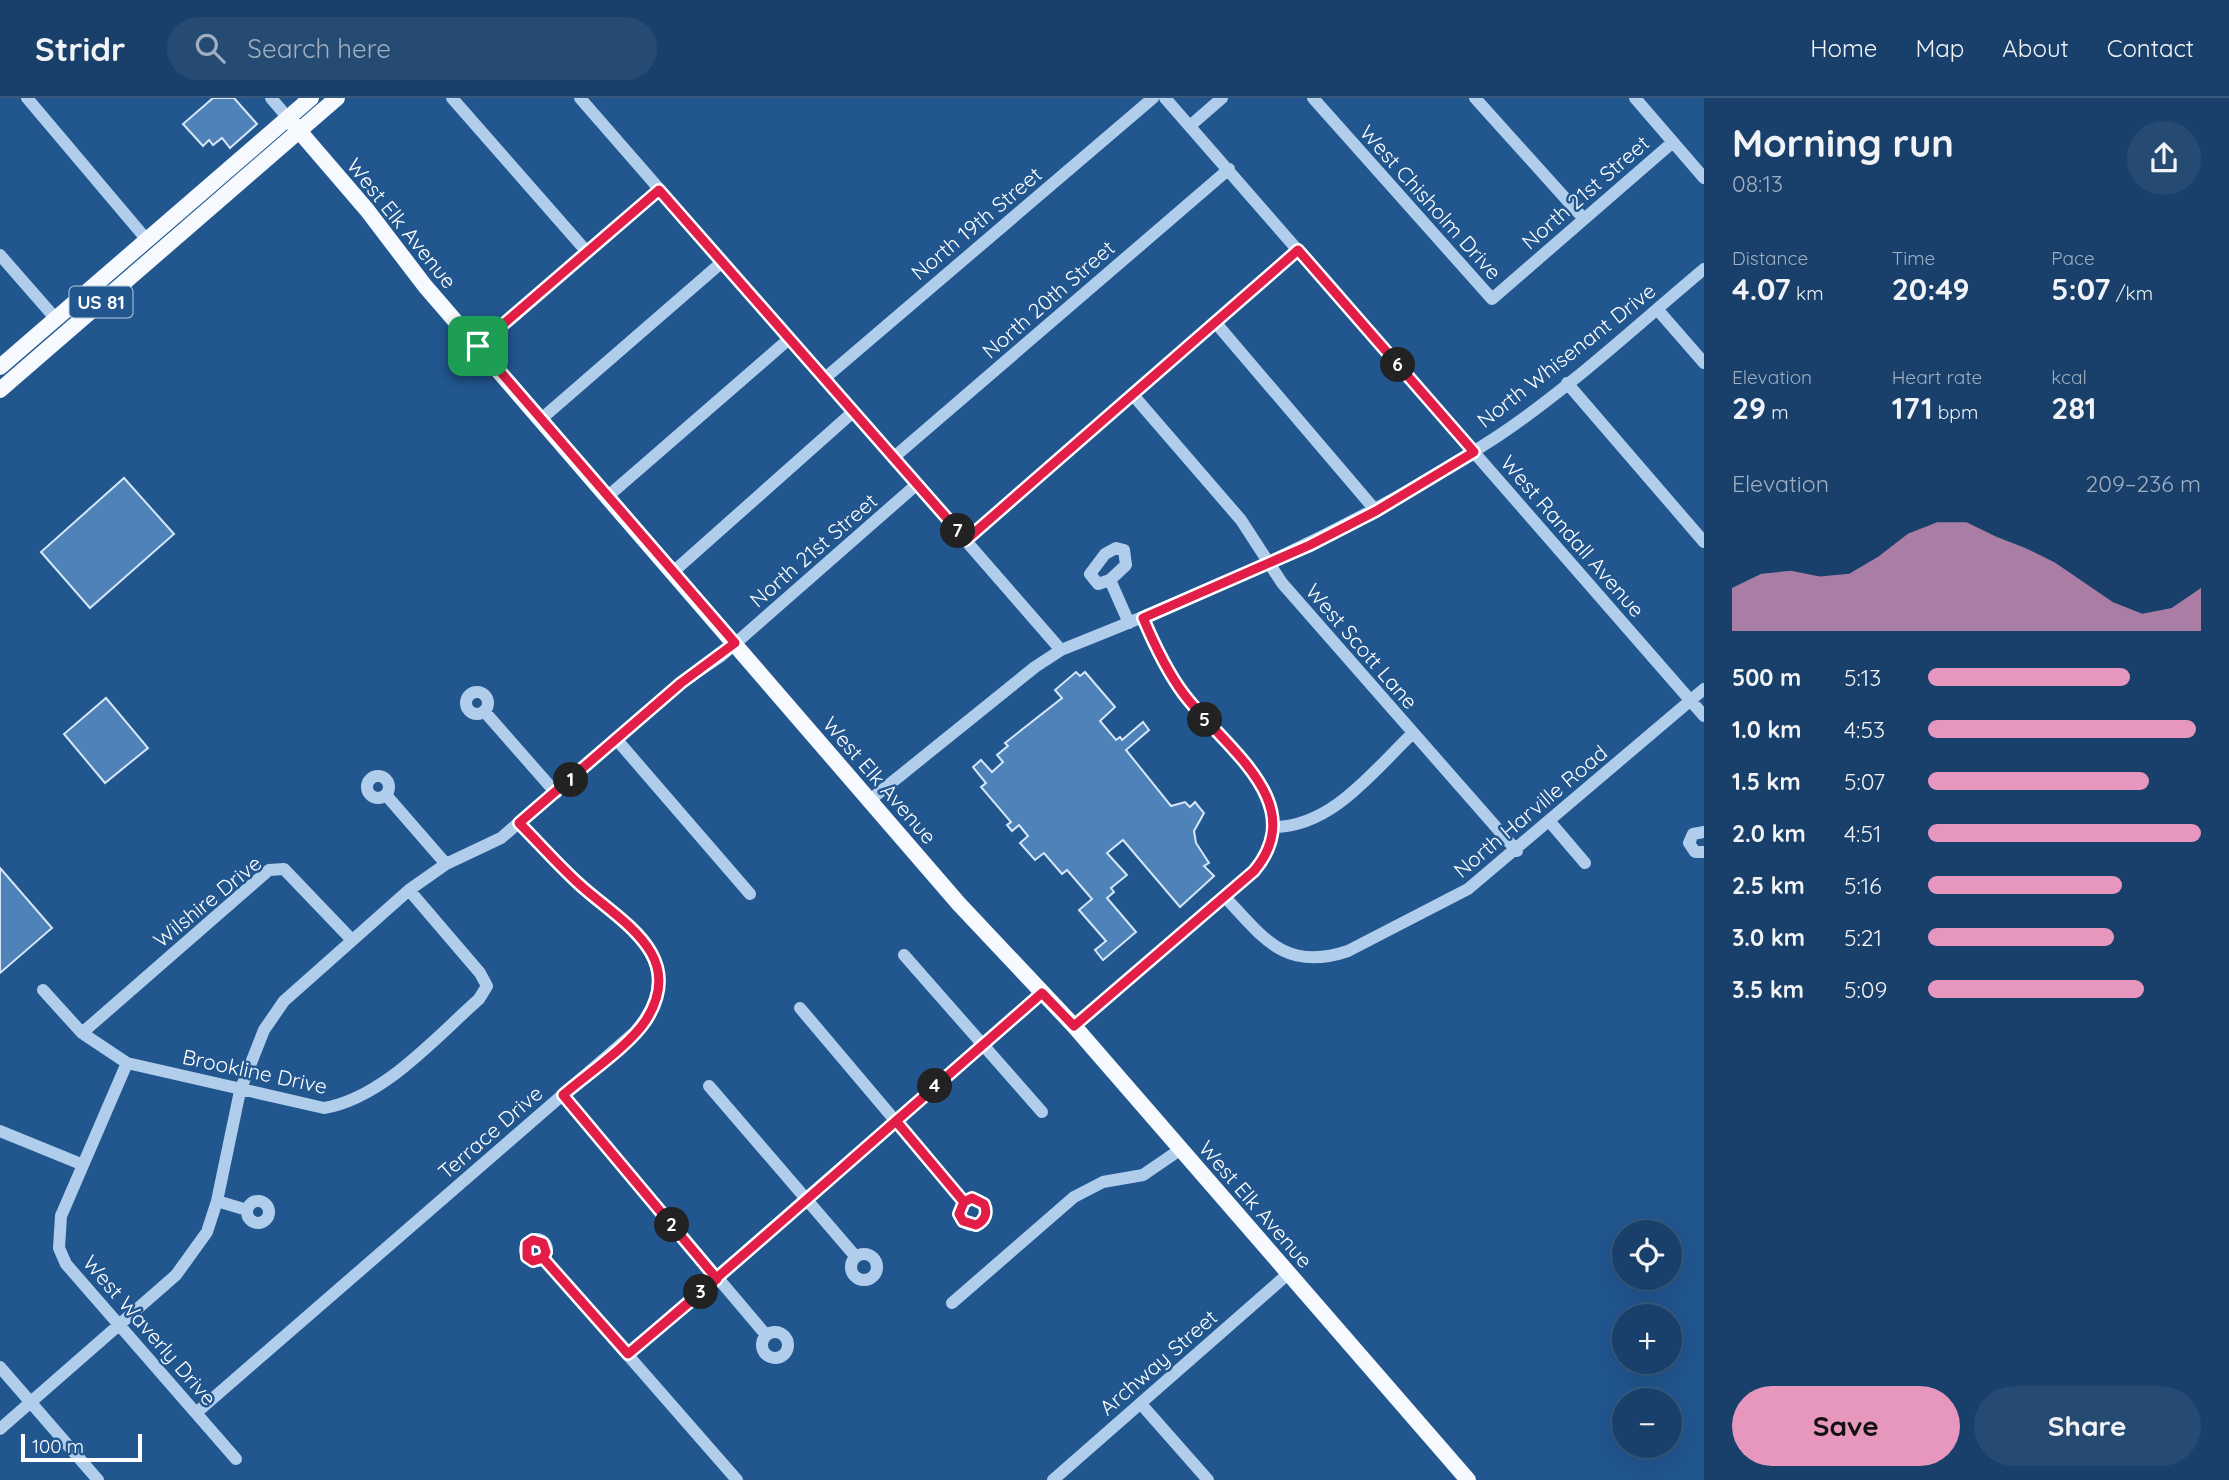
<!DOCTYPE html>
<meta charset="utf-8">
<style>
body{margin:0;font-family:Quicksand,sans-serif;background:#264b73;color:#f1f3f6;height:100vh;display:flex;flex-direction:column;font-size:26px;white-space:nowrap}
*{box-sizing:border-box;margin:0}
p{font-size:23px;color:#9fafc1}
.icon{flex:none;width:38px;height:38px;fill:none;stroke:currentColor;stroke-width:2;stroke-linecap:round;stroke-linejoin:round}
.map{position:relative;flex:1;overflow:hidden}
.side{display:flex;flex-direction:column;background:#19406b;width:525px}
.side>*{flex:none}
.controls{position:absolute;left:1612px;top:1122px;display:grid;gap:14px}
.controls a{display:grid;place-items:center;width:70px;height:70px;border-radius:50%;background:#19406b;box-shadow:0 7px 28px #0002,0 0 0 2px #37597e;font-size:35px}
.scale{position:absolute;left:21px;bottom:18px;width:121px;box-sizing:border-box;padding-left:7px;border:4px solid #fff;border-top:0;font-size:19px;line-height:24px;white-space:nowrap;color:#fff;-webkit-text-stroke:5px #21568f;paint-order:stroke}
.pin{position:absolute;display:grid;place-items:center;width:60px;height:60px;color:#fff;margin:-30px;border-radius:14px;box-shadow:0 4px 10px #0006}
.km{position:absolute;width:35px;height:35px;margin:-18px;border-radius:50%;background:#222;color:#fff;font-size:19px;line-height:35px;text-align:center}
.round{display:grid;place-items:center;flex:none;width:74px;height:74px;border-radius:37px;background:#264b73}
.head{display:flex;align-items:center;justify-content:space-between;height:119px;padding:0 28px}
h1{font-size:38px;font-weight:800;line-height:52px}
.stats{display:grid;grid-template-columns:repeat(3,1fr);gap:10px;height:119px;padding:7px 28px}
.stats div{display:grid;align-content:center}
.stats b{font-size:30px;font-weight:800}
.stats small{font-size:19px;font-weight:400}
.stats p{font-size:19px}
.chart{height:196px;padding:14px 28px}
.chart p{display:flex;justify-content:space-between}
.chart svg{width:100%;height:126px;margin-top:7px;fill:#e797bd;opacity:.7}
.cta{display:flex;gap:14px;margin-top:auto;padding:14px 28px}
.cta a{flex:1;height:80px;border-radius:42px;background:#e797bd;color:#111;font-size:28px;font-weight:800;line-height:80px;text-align:center}
.cta a+a{background:#264b73;color:#f1f3f6}
ul{padding:0 28px;list-style:none;font-size:23px}
li{display:grid;grid-template-columns:112px 84px 1fr;align-items:center;height:52px}
li i{height:18px;border-radius:9px;background:#e797bd}
header{display:flex;align-items:center;gap:42px;box-sizing:border-box;height:98px;padding:0 35px;background:#19406b;border-bottom:2px solid #37597e}
header strong{font-size:33px}
nav{display:flex;gap:38px;margin-inline-start:auto;font-size:24px}
.search{width:490px;height:63px;background:#264b73;display:flex;align-items:center;gap:18px;box-sizing:border-box;padding:0 24px;border-radius:38px;color:#9fafc1;font-size:26px}
main{display:flex;flex:1;min-height:0}
.map>svg:first-child{display:block}
.building{fill:#4e82b8;stroke:#d6e7f9;stroke-width:2}
.lines{fill:none;stroke-linecap:round;stroke-linejoin:round}
.minor{stroke:#b0ceec;stroke-width:12}
.major{stroke:#f6faff;stroke-width:16}
.route-casing{stroke:#fff;stroke-width:14}
.route{stroke:#e11d48;stroke-width:9}
.labels{text-anchor:middle;dominant-baseline:central;stroke-width:5;stroke-linejoin:round;paint-order:stroke}
.shield{fill:#21568f;stroke:#bcccdd;stroke-width:2}
.shield-label{font-size:19px;font-weight:bold;fill:#fff}
.street-label{font-size:21px;fill:#fff;stroke:#21568f}
</style>
<header>
<strong>Stridr</strong>
<div class="search"><svg class="icon" aria-label="search" viewBox="0 0 24 24"><circle cx="10" cy="10" r="6"/><path d="M15 15l6 6"/></svg>Search here</div>
<nav><a>Home</a><a>Map</a><a>About</a><a>Contact</a></nav>
</header>
<main>
<div class="map">
<svg width="1704" height="1382" viewBox="0 0 1704 1382">
<rect width="100%" height="100%" fill="#21568f"/>
<path class="building" d="M213,0H234L257,26L230,50L222,40L213,47L209,42L203,48L183,26Z
M124,380L174,436L90,510L41,454Z
M1076,574L1080,578L1085,574L1115,609L1100,623L1116,642L1120,639L1122,642L1143,624L1149,632L1126,652L1171,708L1185,704L1190,709L1195,704L1204,715L1194,733L1196,745L1209,765L1204,768L1214,778L1180,809L1123,742L1107,755L1127,777L1111,790L1114,794L1107,800L1136,834L1103,862L1095,852L1106,843L1079,812L1092,801L1067,772L1062,776L1044,755L1035,762L1020,745L1028,738L1019,727L1012,733L1007,727L1011,724L981,689L986,685L973,669L981,662L992,674L1003,664L997,657L1008,648L1005,645L1062,600L1055,592Z
M106,600L148,650L105,685L64,636Z
M0,770L52,830L0,875Z"/>
<g class="lines">
<path class="minor" d="M27,0L147,142
M271,0L288,20
M452,0L587,154
M580,0L1061,552
M1165,0L1704,618
M1313,0L1492,201L1673,44
M1475,0L1584,121
M1635,0L1704,80
M1191,27L1222,0
M0,157L56,221
M1657,211L1704,265
M1215,224L1376,413
M478,248L659,92
M825,280L1153,0
M1567,285L1704,444
M1133,297L1241,422L1282,485L1517,753
M540,322L721,165
M893,360L1229,71
M607,399L789,241
M966,442L1298,152
M673,474L853,314
M1110,482L1098,486L1090,476L1105,456L1116,450L1124,452L1126,467L1110,482L1129,525
M466 605a11 11 0 1 1 22 0a11 11 0 1 1-22 0Z
M484,613L556,695
M617,642L750,796
M367 689a11 11 0 1 1 22 0a11 11 0 1 1-22 0Z
M386,697L446,766
M870,702L1035,569L1061,552C1213,492 1361,428 1498,338C1571,289 1637,227 1704,171
M1550,724L1585,765
M1275,729C1333,728 1374,672 1413,635
M1704,734L1693,736L1689,745L1695,754H1704
M1225,799C1264,841 1286,874 1348,853L1468,791L1704,591
M904,857L1042,1014
M43,892L82,935L127,965L324,1010C383,1000 435,940 479,901L487,888L480,875L409,792
M800,910L964,1104
M1074,928L1254,773C1312,704 1222,647 1183,595C1166,572 1154,546 1143,520
M82,935L269,772L284,771L352,842
M127,965L61,1118L59,1150L66,1166L236,1361
M709,988L856,1159
M563,997L766,1237
M0,1033L81,1066
M960 1114a13 13 0 1 1 26 0a13 13 0 1 1-26 0Z
M217,1103L247,1112
M247 1114a11 11 0 1 1 22 0a11 11 0 1 1-22 0Z
M525 1152a11 11 0 1 1 22 0a11 11 0 1 1-22 0Z
M851 1169a13 13 0 1 1 26 0a13 13 0 1 1-26 0Z
M543,1160L737,1382
M952,1205L1074,1099L1103,1084L1143,1077L1181,1051
M762 1247a13 13 0 1 1 26 0a13 13 0 1 1-26 0Z
M628,1256L1042,895
M0,1269L98,1382
M1141,1306L1208,1382
M196,1315L635,934C695,863 625,829 579,786C558,767 539,745 519,725
M0,1331L176,1177L207,1134L217,1103L240,993L264,932L284,903L409,792L446,766L501,740L681,585L721,558L916,387
M1053,1382L1289,1175"/>
<path class="major" d="M288,20L367,112L425,188L959,806L1074,928L1468,1382
M0,269L311,0
M0,292L337,0"/>
</g>
<g class="lines">
<g class="route-casing">
<path id="route" d="M478,248L735,545L681,585L519,725C539,745 558,767 579,786C618,822 688,856 646,922C629,948 587,976 563,997L717,1181L628,1256L543,1160L533,1163L527,1159V1146L533,1142L543,1145L546,1154L543,1160L628,1256C718,1180 807,1101 896,1023L964,1104L972,1100L984,1106C988,1115 985,1123 976,1127L963,1123L959,1116L964,1104L896,1023L1042,895L1074,928L1254,773C1312,704 1222,648 1183,595C1166,572 1154,546 1143,520L1310,447L1376,413L1474,354L1298,152L966,442L659,92L478,248"/>
</g>
<use href="#route" class="route"/>
</g>
<g class="labels">
<rect class="shield" x="69.5" y="188.5" width="63" height="31" rx="5"/>
<g class="shield-label">
<text x="101" y="204">US 81</text>
</g>
<g class="street-label">
<text transform="translate(1585 94) rotate(-41)">North 21st Street</text>
<text transform="translate(1431 104) rotate(48)">West Chisholm Drive</text>
<text transform="translate(402 125) rotate(51)">West Elk Avenue</text>
<text transform="translate(976 125) rotate(-40)">North 19th Street</text>
<text transform="translate(1048 201) rotate(-41)">North 20th Street</text>
<text transform="translate(1566 257) rotate(-38)">North Whisenant Drive</text>
<text transform="translate(1573 438) rotate(49)">West Randall Avenue</text>
<text transform="translate(813 452) rotate(-41)">North 21st Street</text>
<text transform="translate(1362 548) rotate(49)">West Scott Lane</text>
<text transform="translate(880 682) rotate(49)">West Elk Avenue</text>
<text transform="translate(1530 713) rotate(-40)">North Harville Road</text>
<text transform="translate(207 803) rotate(-39)">Wilshire Drive</text>
<text transform="translate(255 973) rotate(12)">Brookline Drive</text>
<text transform="translate(490 1034) rotate(-41)">Terrace Drive</text>
<text transform="translate(1256 1106) rotate(49)">West Elk Avenue</text>
<text transform="translate(150 1232) rotate(49)">West Waverly Drive</text>
<text transform="translate(1158 1264) rotate(-41)">Archway Street</text>
</g>
</g>
</svg>
<div class="controls">
<a><svg class="icon" aria-label="locate" viewBox="0 0 24 24"><circle cx="12" cy="12" r="6"/><path d="M12 2v4M12 18v4M2 12h4M18 12h4"/></svg></a>
<a>+</a>
<a>−</a>
</div>
<div class="scale">100 m</div>
<div class="pin" style="left:478px;top:248px;background:#1e9e55"><svg class="icon" aria-label="arrive" viewBox="0 0 24 24"><path d="M6 21V4h12l-3 4 3 4H6"/></svg></div>
<b class="km" style="left:571px;top:682px">1</b>
<b class="km" style="left:672px;top:1127px">2</b>
<b class="km" style="left:701px;top:1194px">3</b>
<b class="km" style="left:935px;top:988px">4</b>
<b class="km" style="left:1205px;top:622px">5</b>
<b class="km" style="left:1398px;top:267px">6</b>
<b class="km" style="left:958px;top:433px">7</b>
</div>
<section class="side">
<div class="head"><div><h1>Morning run</h1><p>08:13</p></div><a class="round"><svg class="icon" aria-label="share" viewBox="0 0 24 24"><path d="M12 15V3M7 8l5-5 5 5M5 13v7h14v-7"/></svg></a></div>
<div class="stats">
<div><p>Distance</p><b>4.07<small> km</small></b></div>
<div><p>Time</p><b>20:49</b></div>
<div><p>Pace</p><b>5:07<small> /km</small></b></div>
</div>
<div class="stats">
<div><p>Elevation</p><b>29<small> m</small></b></div>
<div><p>Heart rate</p><b>171<small> bpm</small></b></div>
<div><p>kcal</p><b>281</b></div>
</div>
<div class="chart"><p><span>Elevation</span>209–236 m</p>
<svg viewBox="0 0 160 44" preserveAspectRatio="none"><path d="M0 44V29L10 24L20 23L30 25L40 24L50 18L60 10L70 6L80 6L90 11L100 15L110 20L120 27L130 34L140 38L150 36L160 29V44z"/></svg>
</div>
<ul>
<li><b>500 m</b>5:13<i style="width:74%"></i></li>
<li><b>1.0 km</b>4:53<i style="width:98%"></i></li>
<li><b>1.5 km</b>5:07<i style="width:81%"></i></li>
<li><b>2.0 km</b>4:51<i style="width:100%"></i></li>
<li><b>2.5 km</b>5:16<i style="width:71%"></i></li>
<li><b>3.0 km</b>5:21<i style="width:68%"></i></li>
<li><b>3.5 km</b>5:09<i style="width:79%"></i></li>
</ul>
<div class="cta"><a>Save</a><a>Share</a></div>
</section>
</main>
